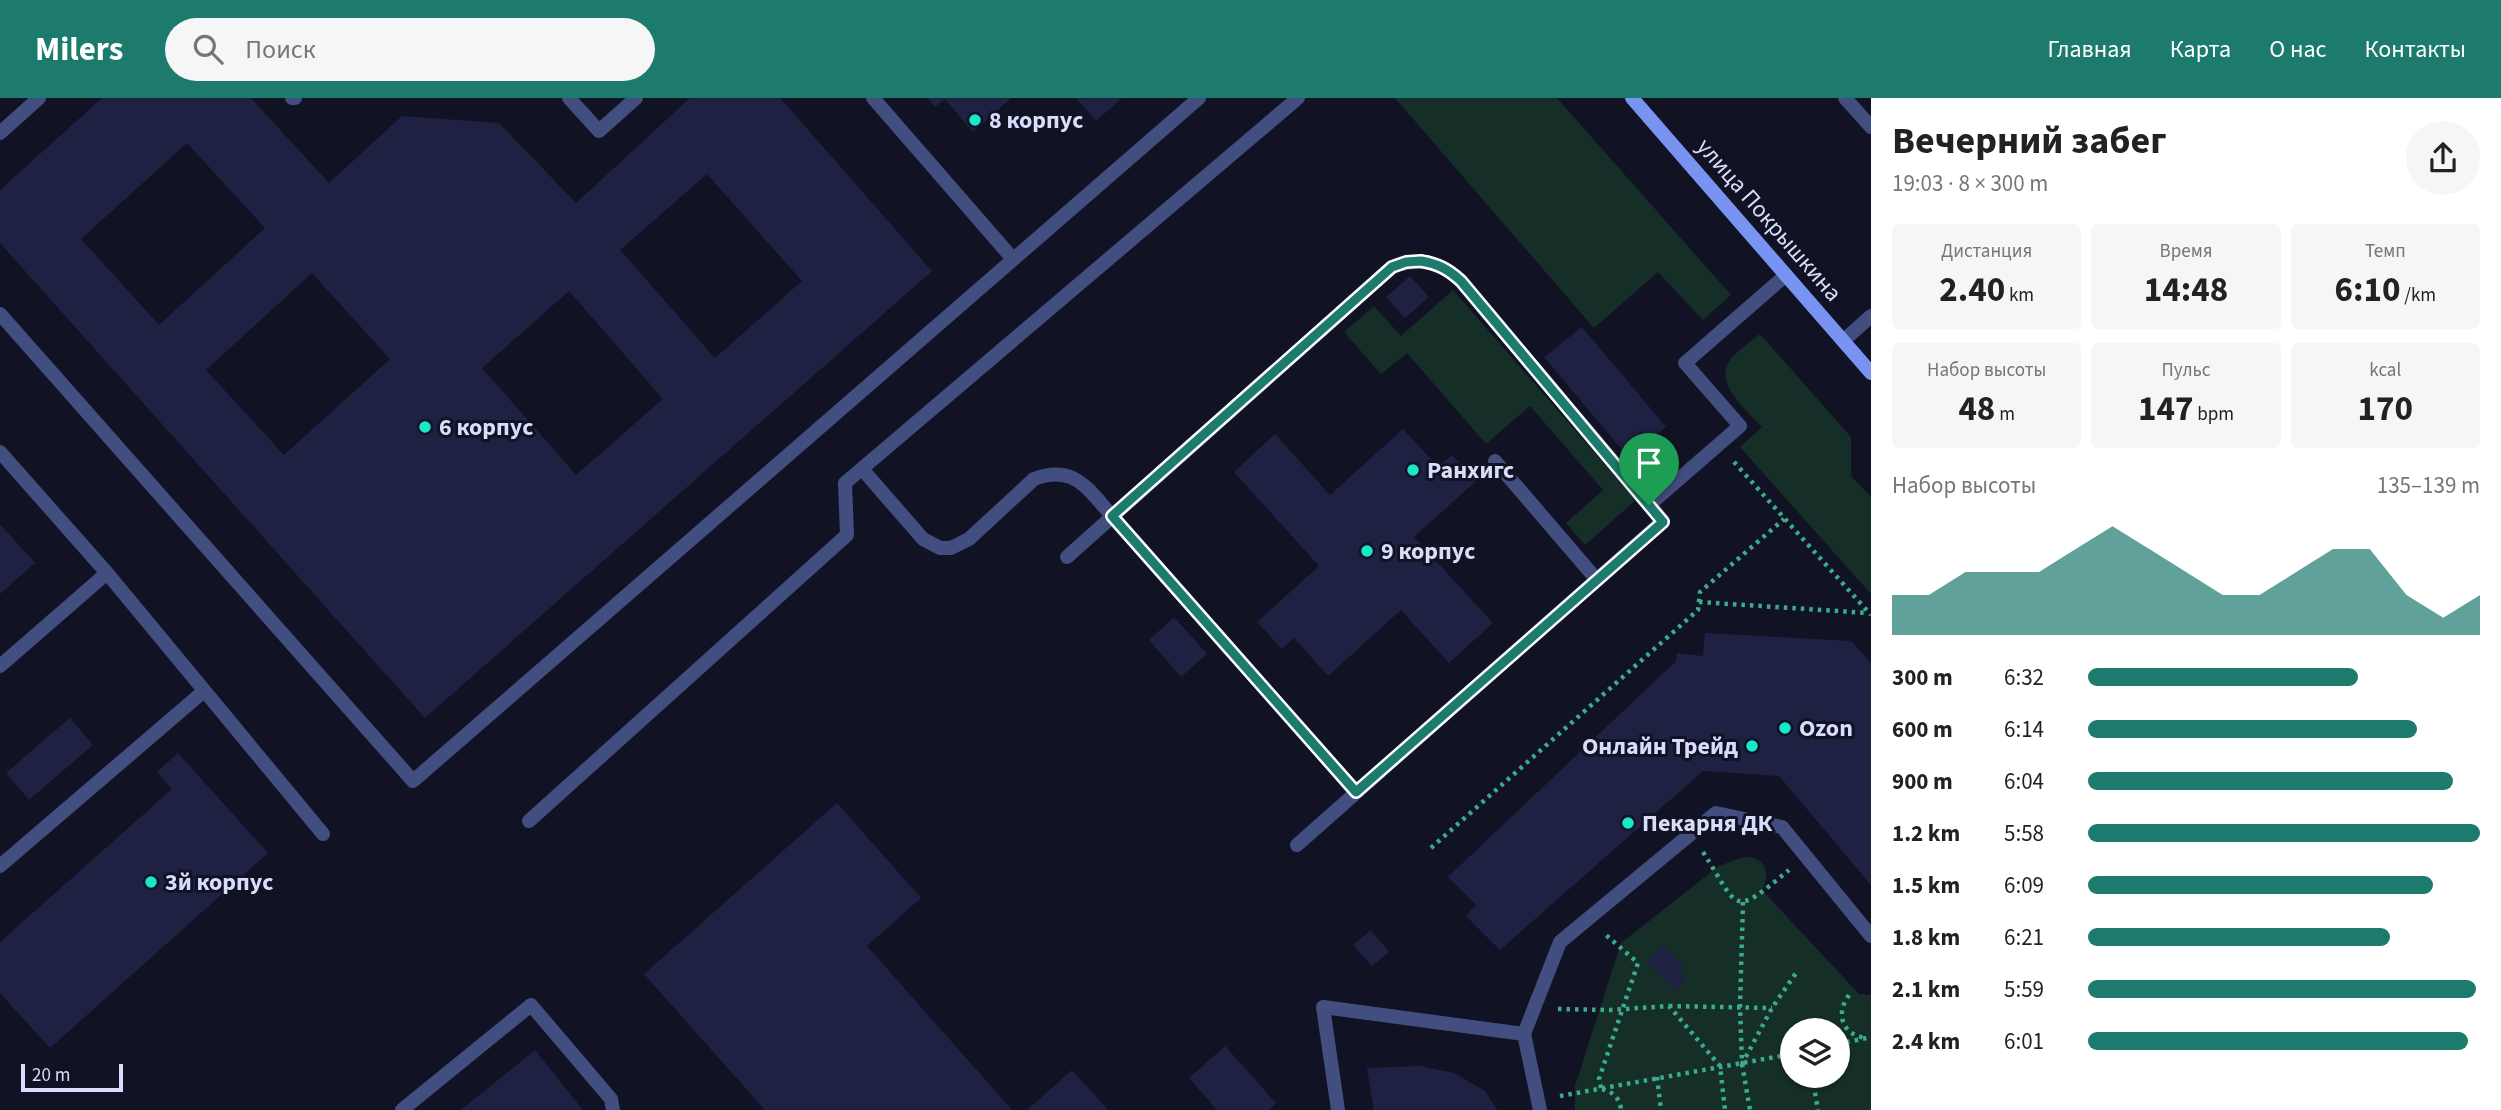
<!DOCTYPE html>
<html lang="ru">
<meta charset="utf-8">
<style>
body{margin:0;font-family:"Source Sans 3",sans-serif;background:#f6f6f6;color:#222;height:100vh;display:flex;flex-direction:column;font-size:26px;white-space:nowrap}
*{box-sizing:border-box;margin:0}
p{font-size:23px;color:#767676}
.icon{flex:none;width:38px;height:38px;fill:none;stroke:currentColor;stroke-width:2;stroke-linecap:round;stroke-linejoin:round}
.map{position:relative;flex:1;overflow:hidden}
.side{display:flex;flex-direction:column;background:#fff;width:630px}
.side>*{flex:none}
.buttons{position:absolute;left:1780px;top:920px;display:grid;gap:14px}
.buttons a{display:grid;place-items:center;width:70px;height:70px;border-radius:50%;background:#fff;box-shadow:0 2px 5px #0004;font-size:35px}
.scale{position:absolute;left:21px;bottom:18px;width:102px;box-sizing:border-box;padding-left:7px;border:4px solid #d8ddfb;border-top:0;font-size:19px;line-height:24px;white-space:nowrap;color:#d8ddfb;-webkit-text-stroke:5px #111324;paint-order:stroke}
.pin{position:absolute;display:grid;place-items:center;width:60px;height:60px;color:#fff;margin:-72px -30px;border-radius:50% 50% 50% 0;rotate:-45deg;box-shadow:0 0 7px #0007}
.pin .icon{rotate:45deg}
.round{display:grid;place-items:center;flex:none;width:74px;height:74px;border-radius:37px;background:#f6f6f6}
.overview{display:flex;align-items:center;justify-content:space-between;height:119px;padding:0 21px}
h1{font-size:38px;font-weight:700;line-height:52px}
.figures{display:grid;grid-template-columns:repeat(3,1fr);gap:10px;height:119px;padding:7px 21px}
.figures div{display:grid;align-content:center;border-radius:7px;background:#f6f6f6;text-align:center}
.figures b{font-size:35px;font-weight:700}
.figures small{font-size:19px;font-weight:400}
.figures p{font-size:19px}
.chart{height:196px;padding:14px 21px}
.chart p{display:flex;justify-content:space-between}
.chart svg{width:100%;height:126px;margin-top:7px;fill:#1d7b6e;opacity:.7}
ul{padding:0 21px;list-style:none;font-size:23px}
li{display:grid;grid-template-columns:112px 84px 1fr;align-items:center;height:52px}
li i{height:18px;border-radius:9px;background:#1d7b6e}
header{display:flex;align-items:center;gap:42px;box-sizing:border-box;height:98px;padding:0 35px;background:#1d7b6e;color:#fff}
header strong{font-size:33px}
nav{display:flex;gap:38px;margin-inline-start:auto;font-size:24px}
.search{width:490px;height:63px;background:#f6f6f6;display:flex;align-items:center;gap:18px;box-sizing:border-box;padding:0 24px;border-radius:38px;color:#767676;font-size:26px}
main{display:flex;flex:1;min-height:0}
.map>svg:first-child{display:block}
.green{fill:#152e27;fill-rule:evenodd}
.building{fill:#1f2143;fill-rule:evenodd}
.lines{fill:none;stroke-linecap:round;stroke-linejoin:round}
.path{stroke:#3bac8a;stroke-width:4.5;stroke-dasharray:3.5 5;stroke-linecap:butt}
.service{stroke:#414e7f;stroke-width:14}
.secondary{stroke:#7993f2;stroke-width:14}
.route-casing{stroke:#fff;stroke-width:14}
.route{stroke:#1d7b6e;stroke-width:9}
.poi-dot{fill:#17e8ca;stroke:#111324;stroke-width:2.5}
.labels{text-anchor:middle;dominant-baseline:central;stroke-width:6;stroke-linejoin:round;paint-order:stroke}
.poi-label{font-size:24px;font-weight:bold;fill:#d8ddfb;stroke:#111324;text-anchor:start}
.street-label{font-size:24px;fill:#d8ddfb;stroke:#111324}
</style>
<header>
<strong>Milers</strong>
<div class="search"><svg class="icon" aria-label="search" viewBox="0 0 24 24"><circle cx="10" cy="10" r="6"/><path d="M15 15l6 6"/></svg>Поиск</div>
<nav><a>Главная</a><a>Карта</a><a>О нас</a><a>Контакты</a></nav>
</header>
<main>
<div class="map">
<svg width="1871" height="1012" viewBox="0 0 1871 1012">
<rect width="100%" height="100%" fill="#111324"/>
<path class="green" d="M1395,0H1557L1731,197L1703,222L1658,174L1594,230Z
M1453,192L1636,402L1585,447L1566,425L1603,392L1530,308L1486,346L1407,255L1381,276L1344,234L1374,208L1401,238Z
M1760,236L1851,339V378L1871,399V496L1740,349L1762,329C1748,313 1713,286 1730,262C1738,252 1750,244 1760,236Z
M1743,759C1764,758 1772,773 1762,792L1859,896L1871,897V1012H1575V988L1621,845L1719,768ZM1792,933H1838V978H1792Z"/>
<path class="building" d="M102,0H251L329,85L402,18L499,25L576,105L690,0H780L932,173L425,620L0,145V92ZM187,45L265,130L159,227L81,141ZM707,76L802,183L715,260L620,152ZM312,175L390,261L284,357L206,272ZM569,193L663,301L576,377L482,270Z
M927,0H1011L973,34L945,1L935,9Z
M1076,0H1122L1096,23Z
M1410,178L1429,199L1405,220L1386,199Z
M1582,229L1666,329L1629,360L1544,259Z
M1403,331L1438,369L1452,357L1476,383L1414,439L1493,525L1449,565L1401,512L1328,578L1294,540L1282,551L1257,524L1319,468L1234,374L1275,336L1330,397Z
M0,426L35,465L0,496Z
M1174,519L1207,556L1181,579L1149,542Z
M1705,535L1851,543L1871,565V787L1779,678L1703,673L1500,852L1466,818L1476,807L1448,779L1676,563L1677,555L1703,558Z
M70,620L93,647L29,702L6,675Z
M178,655L268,755L50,950L0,895V844L172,691L157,674Z
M837,705L921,800L867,848L1012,1012H765L644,876Z
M1371,832L1389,854L1372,868L1353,847Z
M1664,847L1685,871L1680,875L1686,881L1675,892L1646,864Z
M1225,948L1276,1005L1269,1012H1217L1189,980Z
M535,952L583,1012H461Z
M1420,968L1454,975L1485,993L1497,1012H1374L1367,970Z
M1072,972L1108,1012H1027Z"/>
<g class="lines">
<path class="path" d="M1734,364L1871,517
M1699,504L1868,515
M1431,750L1698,512L1700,494L1784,421
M1703,754C1740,812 1731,820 1789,772
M1743,804L1740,909L1742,966L1772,910L1796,875
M1849,897C1835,916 1842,937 1866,940
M1669,908L1772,910
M1558,911L1610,912L1669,908L1720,968L1725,1012
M1838,946L1871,939
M1742,966L1750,1012
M1812,978L1818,1012
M1657,979L1661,1012
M1601,990L1599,981L1638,865L1606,837
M1602,991C1613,994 1620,1000 1621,1012
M1560,998L1792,956"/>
<path class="service" d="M292,0H295
M569,0L599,33L636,0
M873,0L1013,161
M1845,0L1871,29
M0,35L39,0
M0,216L413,683L1199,0
M1843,243L1871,218
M0,354L107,475L0,568
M1495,363L1597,482
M863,372L923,441L940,450H951L969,441L1034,381C1074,366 1088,391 1112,418L1356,694
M1649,407L1740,328L1685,265L1786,177
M1067,459L1392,169C1419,159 1439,163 1461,183L1663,423L1297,747
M107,475L323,736
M529,723L847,437L845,385L1298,0
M0,768L204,593
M402,1012L531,907L611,1001L613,1012
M1338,1012L1323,909L1524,936
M1540,1012L1524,936L1560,844L1716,715L1782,729L1871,838"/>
<path class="secondary" d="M1632,0L1871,275"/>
</g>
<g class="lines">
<g class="route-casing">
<path id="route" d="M1421,163C1438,166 1448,171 1461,183L1663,424L1356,694L1112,418L1392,169L1406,164Z"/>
</g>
<use href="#route" class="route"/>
</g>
<g class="poi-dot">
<circle cx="975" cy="22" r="7"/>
<circle cx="425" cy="329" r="7"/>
<circle cx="1413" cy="372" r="7"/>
<circle cx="1367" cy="453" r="7"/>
<circle cx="1785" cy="630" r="7"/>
<circle cx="1752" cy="648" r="7"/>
<circle cx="1628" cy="725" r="7"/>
<circle cx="151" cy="784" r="7"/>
</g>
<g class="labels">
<g class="poi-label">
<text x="989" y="22">8 корпус</text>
<text x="439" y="329">6 корпус</text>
<text x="1427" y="372">Ранхигс</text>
<text x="1381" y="453">9 корпус</text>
<text x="1799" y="630">Ozon</text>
<text x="1738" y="648" text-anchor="end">Онлайн Трейд</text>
<text x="1642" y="725">Пекарня ДК</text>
<text x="165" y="784">3й корпус</text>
</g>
<g class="street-label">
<text transform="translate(1769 122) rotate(49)">улица Покрышкина</text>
</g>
</g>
</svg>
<div class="buttons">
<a><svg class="icon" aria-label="layers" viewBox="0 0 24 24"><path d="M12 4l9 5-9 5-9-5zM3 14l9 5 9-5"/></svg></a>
</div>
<div class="scale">20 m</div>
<div class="pin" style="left:1649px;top:407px;background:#1e9e55"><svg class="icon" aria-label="arrive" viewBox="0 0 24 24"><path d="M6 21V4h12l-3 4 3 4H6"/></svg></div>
</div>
<section class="side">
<div class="overview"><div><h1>Вечерний забег</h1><p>19:03 · 8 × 300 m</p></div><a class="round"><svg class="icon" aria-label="share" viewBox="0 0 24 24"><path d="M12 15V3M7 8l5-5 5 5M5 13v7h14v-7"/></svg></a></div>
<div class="figures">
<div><p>Дистанция</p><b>2.40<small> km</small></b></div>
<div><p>Время</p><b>14:48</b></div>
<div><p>Темп</p><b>6:10<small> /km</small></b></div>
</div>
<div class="figures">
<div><p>Набор высоты</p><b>48<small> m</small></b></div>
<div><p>Пульс</p><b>147<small> bpm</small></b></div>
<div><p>kcal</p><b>170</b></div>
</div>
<div class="chart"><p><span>Набор высоты</span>135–139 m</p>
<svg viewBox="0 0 160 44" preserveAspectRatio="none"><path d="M0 44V30L10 30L20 22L30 22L40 22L50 14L60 6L70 14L80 22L90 30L100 30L110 22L120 14L130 14L140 30L150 38L160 30V44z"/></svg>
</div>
<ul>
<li><b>300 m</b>6:32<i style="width:69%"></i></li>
<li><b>600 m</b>6:14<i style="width:84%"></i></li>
<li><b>900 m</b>6:04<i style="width:93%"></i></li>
<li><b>1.2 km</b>5:58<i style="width:100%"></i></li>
<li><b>1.5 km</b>6:09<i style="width:88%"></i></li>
<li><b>1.8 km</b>6:21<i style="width:77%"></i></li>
<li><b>2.1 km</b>5:59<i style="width:99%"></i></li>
<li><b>2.4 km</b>6:01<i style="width:97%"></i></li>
</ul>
</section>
</main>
